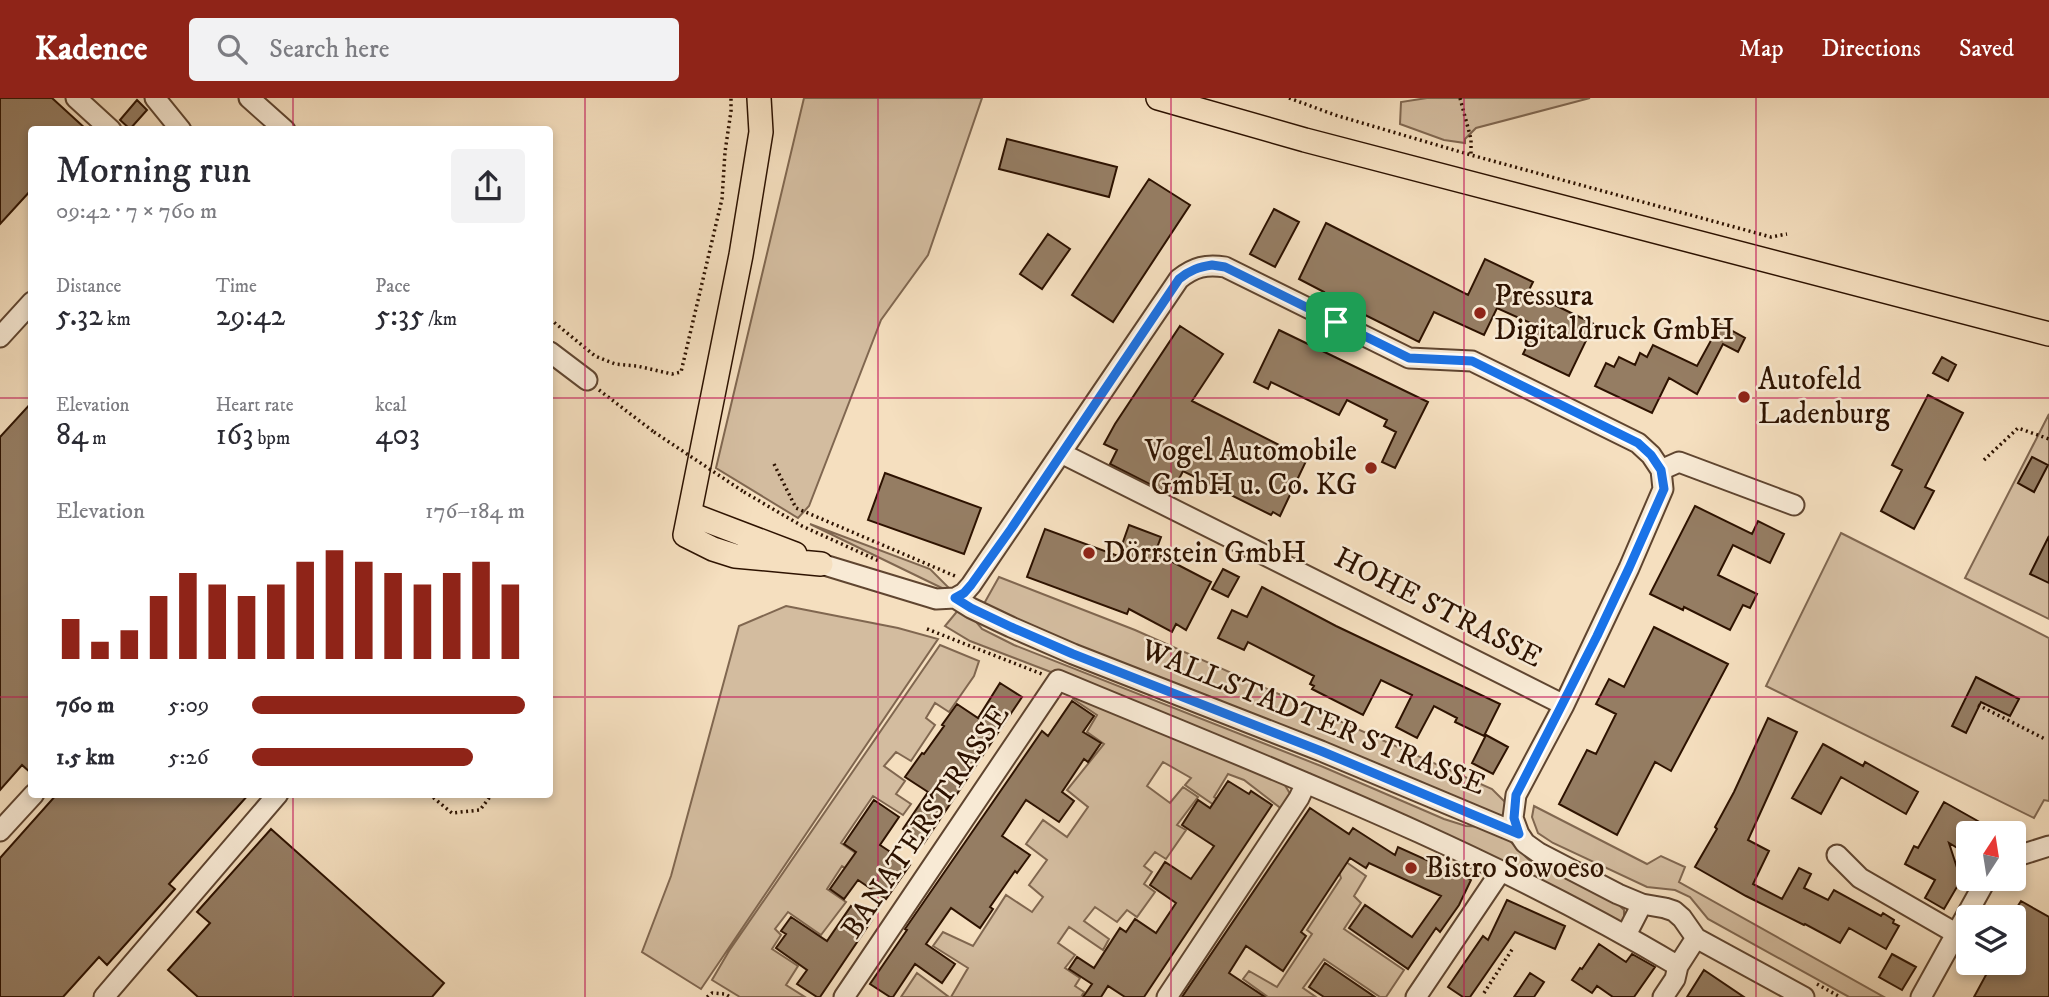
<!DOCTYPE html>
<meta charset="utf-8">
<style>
body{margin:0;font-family:"IM FELL DW Pica",serif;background:#f2f2f3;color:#2b2b33;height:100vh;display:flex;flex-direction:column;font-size:26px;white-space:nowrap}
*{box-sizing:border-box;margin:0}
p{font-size:23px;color:#7c7c81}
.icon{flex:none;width:38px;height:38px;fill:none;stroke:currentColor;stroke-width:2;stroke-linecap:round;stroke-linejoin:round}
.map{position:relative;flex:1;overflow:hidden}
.side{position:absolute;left:28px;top:28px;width:525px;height:672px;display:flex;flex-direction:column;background:#fff;border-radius:7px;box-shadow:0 4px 10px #0003}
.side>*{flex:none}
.needle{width:46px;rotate:12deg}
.buttons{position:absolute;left:1956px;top:723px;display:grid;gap:14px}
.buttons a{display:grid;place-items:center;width:70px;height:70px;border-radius:7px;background:#fff;box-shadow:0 4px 10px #0003;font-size:35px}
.pin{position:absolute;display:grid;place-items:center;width:60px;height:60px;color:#fff;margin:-30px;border-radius:14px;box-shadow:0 4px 10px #0006}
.round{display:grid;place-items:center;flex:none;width:74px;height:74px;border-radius:7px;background:#f2f2f3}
.head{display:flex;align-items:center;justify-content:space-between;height:119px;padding:0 28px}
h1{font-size:38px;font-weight:600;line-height:52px}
.metrics{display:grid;grid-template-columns:repeat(3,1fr);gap:10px;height:119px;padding:7px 28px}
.metrics div{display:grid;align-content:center}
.metrics b{font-size:30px;font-weight:600}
.metrics small{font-size:19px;font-weight:400}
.metrics p{font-size:19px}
.chart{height:196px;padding:14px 28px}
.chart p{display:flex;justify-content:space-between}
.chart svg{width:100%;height:126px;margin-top:7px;stroke:#8f2418;stroke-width:6}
ul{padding:0 28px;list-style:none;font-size:23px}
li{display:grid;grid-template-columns:112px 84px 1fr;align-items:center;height:52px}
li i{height:18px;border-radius:9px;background:#8f2418}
header{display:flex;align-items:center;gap:42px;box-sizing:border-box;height:98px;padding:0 35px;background:#8f2418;color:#fff}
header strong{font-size:33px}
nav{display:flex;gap:38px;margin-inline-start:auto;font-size:24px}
.search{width:490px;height:63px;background:#f2f2f3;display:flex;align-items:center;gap:18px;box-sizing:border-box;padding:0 24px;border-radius:7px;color:#7c7c81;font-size:26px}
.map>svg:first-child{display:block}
.green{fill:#d3bc9f;stroke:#806750;stroke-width:2}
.building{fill:#957d63;stroke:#2d1200;stroke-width:2}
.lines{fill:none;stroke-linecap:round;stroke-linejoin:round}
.minor-casing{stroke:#5f4530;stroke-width:23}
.major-casing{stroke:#2d1200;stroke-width:26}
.path{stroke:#2d1200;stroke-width:3.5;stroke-dasharray:2 3.5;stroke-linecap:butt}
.minor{stroke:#f8ead5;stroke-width:19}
.major{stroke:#f5dfbf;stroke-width:23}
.path-bridge{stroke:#2d1200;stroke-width:3.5;stroke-dasharray:2 3.5;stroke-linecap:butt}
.route-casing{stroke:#fff;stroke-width:14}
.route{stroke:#1a73e8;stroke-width:9}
.grid{fill:none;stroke:#c2185b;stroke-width:2;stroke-opacity:0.55}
.poi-dot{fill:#8f2418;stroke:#f8ead5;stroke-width:2.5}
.labels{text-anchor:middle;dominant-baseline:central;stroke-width:5;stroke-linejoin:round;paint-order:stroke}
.poi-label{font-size:30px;fill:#2d1200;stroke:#f8ead5;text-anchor:start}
.street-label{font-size:30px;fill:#2d1200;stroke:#f8ead5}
</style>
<header>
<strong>Kadence</strong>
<div class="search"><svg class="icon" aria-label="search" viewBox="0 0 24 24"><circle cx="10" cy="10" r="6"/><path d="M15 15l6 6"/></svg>Search here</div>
<nav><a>Map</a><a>Directions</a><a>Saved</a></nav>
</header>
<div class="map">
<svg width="2049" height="899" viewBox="0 0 2049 899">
<rect width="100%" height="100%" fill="#f5dfbf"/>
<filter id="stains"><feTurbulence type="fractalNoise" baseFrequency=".00286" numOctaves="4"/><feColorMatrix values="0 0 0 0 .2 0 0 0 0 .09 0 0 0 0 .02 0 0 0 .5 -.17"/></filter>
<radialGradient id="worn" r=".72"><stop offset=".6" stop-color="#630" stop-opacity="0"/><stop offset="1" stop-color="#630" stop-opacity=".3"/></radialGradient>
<path class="green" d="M804,0H982L928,157L881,222L809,408L798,420L716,370Z
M1427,0H1590L1476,30L1465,41V45L1444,42L1400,26L1401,4Z
M2049,316V521L1965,480Z
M810,426L930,471L949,490L946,492Z
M1841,435L2049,540V703L2044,702L2034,720L1766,588Z
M999,479L1135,532L1492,691L1505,704L1504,720L981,511Z
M786,508L898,530L938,541L701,891L642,854L671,778L739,528Z
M959,511L969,515L982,531L1014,547L1321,668L1444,721L1466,728L1486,729L1502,735L1530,763L1617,805L1624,812V822L1619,825L1142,609L970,543L945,528Z
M940,547L979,563L974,578L949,614L935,605L926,620L935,627L911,663L896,654L884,668L905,683L896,696L911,706L903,717L873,698L841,745L873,767L864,782L842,768L827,791L846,804L821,837L788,814L775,831L781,837L772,851L798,868L786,887L805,899H740L712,882L729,853Z
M1075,598L1283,684L1292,699L1283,712L1244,682L1228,676L1214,699L1232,711L1227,716L1185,687L1191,680L1163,664L1147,688L1170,705L1183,689L1198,699L1177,727L1186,732L1166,761L1155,754L1144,768L1152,774L1144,786L1155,794L1137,819L1127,812L1117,824L1095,809L1084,823L1109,841L1103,852L1069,829L1058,845L1075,857L1065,870L1080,880L1075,888L1084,894L1081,899H951L968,870L933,848L943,834L973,848L1006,797L1032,814L1043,799L1029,787L1047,762L1026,746L1043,722L1067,739L1088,709L1067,692L1104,646L1087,634L1097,617L1073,601Z
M1534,708L1647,766L1661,758L1685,769L1679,784L1884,899H1849L1708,821L1690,799L1675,792L1647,789L1553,745L1538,735L1532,719Z
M1332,754L1366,778L1354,798L1361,805L1344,831L1404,872L1386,899H1380L1324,861L1303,890L1316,899H1268L1243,881L1249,873L1277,889L1312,836L1307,832L1341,780Z
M917,875L949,899H901Z"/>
<path class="building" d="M0,0H52L87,32H32V91L0,126Z
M137,2L147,12L130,31L120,22Z
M1007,41L1117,69L1109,99L999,71Z
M1149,81L1190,107L1113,224L1072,197Z
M1274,111L1299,124L1275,169L1250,156Z
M1326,125L1468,197L1485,161L1533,184L1528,194L1594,226L1569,278L1523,256L1537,228L1497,210L1484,237L1434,214L1419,244L1323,196L1324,194L1299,181Z
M1048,136L1070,151L1042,191L1020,176Z
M1720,226L1745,240L1738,254L1723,246L1697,296L1669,280L1652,315L1595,288L1606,265L1614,269L1619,259L1635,267L1640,255L1647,259L1653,247L1697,268Z
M1180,228L1223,256L1192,303L1307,361L1280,418L1273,414L1271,417L1183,373L1171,397L1110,366L1117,352L1104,346L1115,326Z
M1279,232L1428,304L1395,370L1382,364L1396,334L1384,328L1387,322L1347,302L1339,317L1271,284L1268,291L1254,284Z
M1942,259L1956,267L1948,283L1933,275Z
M1928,297L1963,315L1925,389L1934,393L1914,431L1881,413L1902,372L1892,367Z
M32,304V676L22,667L0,692V339Z
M2032,359L2048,367L2034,394L2018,385Z
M885,375L981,410L964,456L868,422Z
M1695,408L1752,436L1758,423L1784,436L1770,465L1733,447L1718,477L1757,496L1750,510L1743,507L1730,532L1684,509L1683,512L1650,496Z
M1129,427L1161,439L1155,455L1211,484L1186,532L1176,526L1172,534L1129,511L1127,516L1027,479L1045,431L1118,458Z
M2049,438V485L2030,476Z
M1223,471L1239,479L1228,499L1212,491Z
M1262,489L1336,528L1500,606L1484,638L1455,624L1457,620L1434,608L1417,640L1396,629L1412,597L1381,582L1363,617L1312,591L1314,588L1310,586L1314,578L1248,544L1244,552L1218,540L1232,512L1247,519Z
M1654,529L1728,566L1671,673L1655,664L1617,737L1559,706L1587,652L1596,656L1616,616L1596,606L1609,581L1624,589Z
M1976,579L2019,601L2010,618L1981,604L1966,635L1952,628Z
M1000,585L1022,599L924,745L903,731L928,694L905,679L922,655L924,656L944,628L942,627L957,606L978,620Z
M1072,603L1094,618L1083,634L1101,645L1088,664L1084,661L1062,694L1074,703L1059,724L1026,702L1002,738L1030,757L1017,775L1015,773L990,809L993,811L980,830L951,810L926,846L955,866L942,885L915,866L893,899H890L870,886L907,832L905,831L1042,633L1048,638Z
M1768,620L1797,634L1748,742L1769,753L1753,786L1782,801L1799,770L1811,776L1804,790L1828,802L1834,792L1881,818L1883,815L1894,822L1893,825L1899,828L1886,851L1849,830L1840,845L1805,826L1804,827L1746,798L1695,769L1717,731L1715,729L1734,694Z
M1486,637L1508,649L1493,676L1472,665Z
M1823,646L1863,668L1865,664L1918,694L1906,716L1841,679L1821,716L1792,700Z
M1228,683L1249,696L1251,693L1272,707L1144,899H1125L1108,888L1101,899H1083L1092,886L1069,871L1077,859L1094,870L1120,830L1126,834L1135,821L1156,835L1176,805L1150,787L1165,764L1191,781L1214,748L1182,727L1198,702L1210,710Z
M57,696H249L169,786L175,791L107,867L99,859L63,899H0V760Z
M874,702L899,719L880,747L910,767L886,801L858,782L844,801L830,791L856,754L844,746Z
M1944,704L1999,735H1969V757L1949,745L1961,782L1944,811L1925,800L1935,782L1905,766L1914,748L1918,750Z
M1310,710L1349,736L1353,730L1395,757L1398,749L1471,782L1459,807L1440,834L1436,830L1408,871L1349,830L1365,807L1412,839L1441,798L1369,765L1366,770L1350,760L1301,834L1306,838L1283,873L1246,848L1229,875L1265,899H1182Z
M271,731L444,885L432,899H198L168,872L210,825L197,814Z
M1507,802L1565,828L1555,851L1515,834L1470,899H1463L1448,889L1483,838L1488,842Z
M2021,803L2049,819V899H1974L1993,864H2014V814Z
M851,808L872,822L820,899H817L797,886L807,872L776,850L786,836L781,833L791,819L827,843Z
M1599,846L1626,864L1632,856L1655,869L1634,899H1613L1597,888L1592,895L1572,882L1580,870L1582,871Z
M1892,856L1916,869L1902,892L1879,879Z
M1325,865L1375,899H1324L1309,889Z
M1704,872L1744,899H1687Z
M1530,875L1544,884L1534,899H1514Z"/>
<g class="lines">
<g class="minor-casing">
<path id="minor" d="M76,0L111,32
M155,0L181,32
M249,0L285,32
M0,239L32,204
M550,254L587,282
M1061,355L1564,607
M1661,372L1679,364L1794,407
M821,466L936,501L955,500L964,495L971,487L1179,181C1194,169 1206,166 1225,169L1409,260L1472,263L1638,345L1651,357L1661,372L1663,391L1629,470L1564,607L1516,697L1513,720L1519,736
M955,500L971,510L1011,529L1073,556L1321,653L1519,736L1525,745L1539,755L1618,796L1642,806L1665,810L1674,813L1682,820L1696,840L1804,899
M0,733L34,696
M1837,757L1860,780L1957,836
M2014,759L2049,748
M1626,837L1642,806
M104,899L278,696
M844,899L1058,582C1267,669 1484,752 1678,868
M1167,899L1299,700L1306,685
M1416,899L1501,773
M1663,899L1675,881L1678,868L1696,840
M1921,899L1987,780"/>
</g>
<g class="major-casing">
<path id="major" d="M759,0L761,34L741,157L685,437L713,451L735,458L821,466
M1158,0L1305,42L2049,236
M690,416L795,456"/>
</g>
<path class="path" d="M1289,0L1335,17L1471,57L1771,139L1787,136
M1460,0L1471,41V56
M550,221L595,258L615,266L637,268L672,276L681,274L722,101L725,54L731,13V0
M599,292L654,334
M1984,362L2018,330L2049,341
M774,366L796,410L955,478
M744,394L802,428L879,463
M927,531L1042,576
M1978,607L2045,641
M429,696L452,715L480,712L492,696
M1817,886L1840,899
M1484,895L1513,850
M707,899L712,895L725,896L730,899"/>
<use href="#minor" class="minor"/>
<use href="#major" class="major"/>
<path class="path-bridge" d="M654,334L744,394"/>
</g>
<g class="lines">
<g class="route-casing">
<path id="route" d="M1212,167L1225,169L1409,260L1472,263L1638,345L1651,357L1661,372L1664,391L1629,470L1597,538L1516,697L1514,720L1519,736L1321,653L1073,556L1011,529L971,510L955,500L964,495L971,487L1011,431L1179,181C1190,172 1199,169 1212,167Z"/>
</g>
<use href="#route" class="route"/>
</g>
<path class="grid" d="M293,0V32M585,0V899M878,0V899M1171,0V899M1464,0V899M1756,0V899M0,300H32M550,300H2049M0,599H32M550,599H2049M293,696V899"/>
<g class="poi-dot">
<circle cx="1480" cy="215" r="7"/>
<circle cx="1744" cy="299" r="7"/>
<circle cx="1371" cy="370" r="7"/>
<circle cx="1089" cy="455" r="7"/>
<circle cx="1411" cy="770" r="7"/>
</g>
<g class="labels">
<g class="poi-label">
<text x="1494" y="198">Pressura<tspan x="1494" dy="34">Digitaldruck GmbH</tspan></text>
<text x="1758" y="282">Autofeld<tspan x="1758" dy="34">Ladenburg</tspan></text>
<text x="1357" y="353" text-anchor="end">Vogel Automobile<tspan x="1357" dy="34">GmbH u. Co. KG</tspan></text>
<text x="1103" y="455">Dörrstein GmbH</text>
<text x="1425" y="770">Bistro Sowoeso</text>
</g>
<g class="street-label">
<text transform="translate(1438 510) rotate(27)">HOHE STRASSE</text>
<text transform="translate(1313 620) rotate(22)">WALLSTADTER STRASSE</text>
<text transform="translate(926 724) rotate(-56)">BANATERSTRASSE</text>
</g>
</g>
<rect width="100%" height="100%" filter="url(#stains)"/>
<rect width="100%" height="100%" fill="url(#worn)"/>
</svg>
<div class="buttons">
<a><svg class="needle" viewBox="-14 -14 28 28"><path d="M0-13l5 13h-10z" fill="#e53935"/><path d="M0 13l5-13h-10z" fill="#7c7c81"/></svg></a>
<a><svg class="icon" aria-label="layers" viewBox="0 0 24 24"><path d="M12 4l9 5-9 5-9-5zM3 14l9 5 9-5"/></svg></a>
</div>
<div class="pin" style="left:1336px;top:224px;background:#1e9e55"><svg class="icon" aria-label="arrive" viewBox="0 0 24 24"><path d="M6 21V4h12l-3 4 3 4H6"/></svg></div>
<section class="side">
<div class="head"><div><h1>Morning run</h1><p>09:42 · 7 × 760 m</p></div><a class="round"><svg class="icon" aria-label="share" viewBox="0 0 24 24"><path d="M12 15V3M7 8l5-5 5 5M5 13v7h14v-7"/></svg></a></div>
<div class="metrics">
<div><p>Distance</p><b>5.32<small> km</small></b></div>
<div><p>Time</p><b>29:42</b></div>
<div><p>Pace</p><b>5:35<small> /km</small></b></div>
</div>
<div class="metrics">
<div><p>Elevation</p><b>84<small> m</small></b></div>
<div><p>Heart rate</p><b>163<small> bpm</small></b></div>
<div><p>kcal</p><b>403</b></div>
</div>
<div class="chart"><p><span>Elevation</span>176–184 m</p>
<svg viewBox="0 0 160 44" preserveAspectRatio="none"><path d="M5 44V30M15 44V38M25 44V34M35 44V22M45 44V14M55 44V18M65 44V22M75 44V18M85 44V10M95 44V6M105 44V10M115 44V14M125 44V18M135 44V14M145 44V10M155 44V18"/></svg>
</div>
<ul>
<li><b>760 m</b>5:09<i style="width:100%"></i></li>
<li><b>1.5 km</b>5:26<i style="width:81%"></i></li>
</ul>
</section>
</div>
